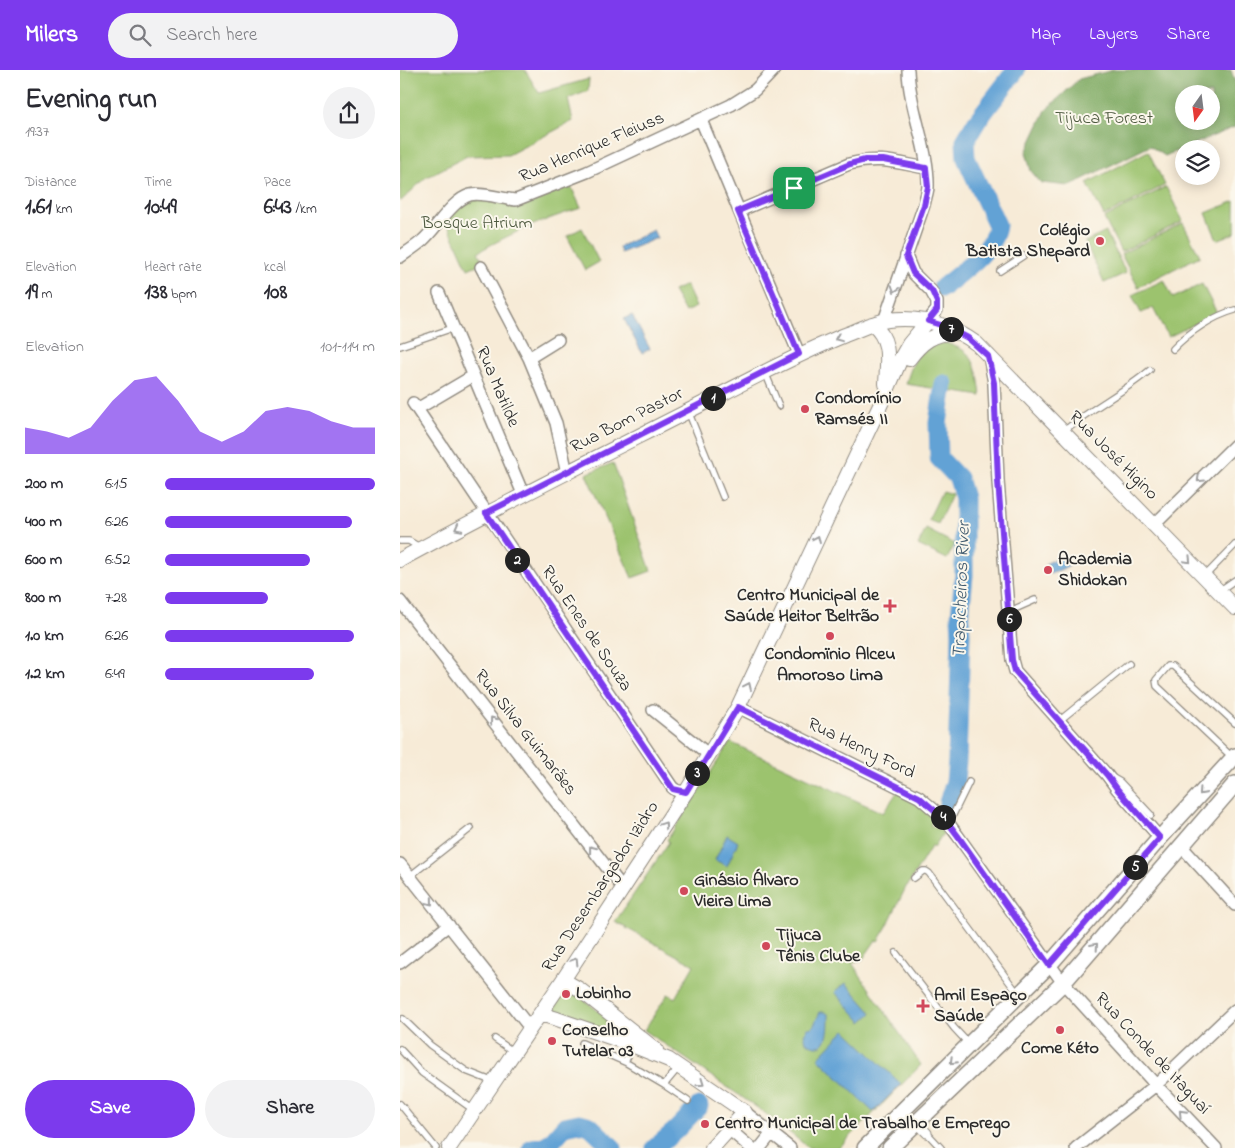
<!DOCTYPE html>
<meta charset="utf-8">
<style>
body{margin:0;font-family:"Indie Flower",sans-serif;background:#f2f2f3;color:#2b2b33;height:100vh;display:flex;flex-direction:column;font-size:19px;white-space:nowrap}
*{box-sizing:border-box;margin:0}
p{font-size:16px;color:#7c7c81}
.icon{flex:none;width:28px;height:28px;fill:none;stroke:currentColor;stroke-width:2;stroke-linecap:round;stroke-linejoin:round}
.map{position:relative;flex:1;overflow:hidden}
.sheet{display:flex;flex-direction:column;background:#fff;width:400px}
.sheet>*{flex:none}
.needle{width:32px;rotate:194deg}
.fabs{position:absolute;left:775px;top:15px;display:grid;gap:10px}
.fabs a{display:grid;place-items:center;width:45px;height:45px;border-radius:50%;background:#fff;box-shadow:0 2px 12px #0003;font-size:25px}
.pin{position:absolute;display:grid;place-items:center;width:42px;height:42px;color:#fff;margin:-21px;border-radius:10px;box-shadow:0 2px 8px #0006}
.km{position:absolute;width:25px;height:25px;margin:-12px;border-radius:50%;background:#222;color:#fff;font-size:14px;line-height:25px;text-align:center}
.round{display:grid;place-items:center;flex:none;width:52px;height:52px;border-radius:26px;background:#f2f2f3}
.summary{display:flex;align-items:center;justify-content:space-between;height:85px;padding:0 25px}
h1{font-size:28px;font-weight:700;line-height:38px}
.stats{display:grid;grid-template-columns:repeat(3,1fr);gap:8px;height:85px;padding:5px 25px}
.stats div{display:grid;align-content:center}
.stats b{font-size:21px;font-weight:700}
.stats small{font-size:14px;font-weight:400}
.stats p{font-size:14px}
.chart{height:140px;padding:10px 25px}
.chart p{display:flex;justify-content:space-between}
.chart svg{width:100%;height:90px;margin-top:5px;fill:#7c3aed;opacity:.7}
.cta{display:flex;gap:10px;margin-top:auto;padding:10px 25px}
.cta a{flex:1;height:58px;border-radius:30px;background:#7c3aed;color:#fff;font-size:20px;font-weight:700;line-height:58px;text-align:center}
.cta a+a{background:#f2f2f3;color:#2b2b33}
ul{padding:0 25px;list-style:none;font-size:16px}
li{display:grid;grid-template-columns:80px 60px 1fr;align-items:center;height:38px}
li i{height:12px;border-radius:6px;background:#7c3aed}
header{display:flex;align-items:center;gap:30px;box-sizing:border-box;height:70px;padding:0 25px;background:#7c3aed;color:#fff}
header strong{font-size:24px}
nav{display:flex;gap:28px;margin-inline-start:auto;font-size:18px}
.search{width:350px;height:45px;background:#f2f2f3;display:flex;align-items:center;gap:12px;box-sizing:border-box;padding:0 18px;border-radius:28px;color:#7c7c81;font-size:19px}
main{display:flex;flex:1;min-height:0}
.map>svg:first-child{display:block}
.green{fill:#9cc36e;stroke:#64774c}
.forest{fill:#7da961;stroke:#546a46;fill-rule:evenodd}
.water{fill:#62a2d5;stroke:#466680}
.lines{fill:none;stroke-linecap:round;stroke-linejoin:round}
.river{stroke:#62a2d5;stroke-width:19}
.service-casing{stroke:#918b81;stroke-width:8}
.pedestrian-casing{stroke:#918b81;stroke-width:11}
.minor-casing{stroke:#918b81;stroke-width:14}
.tertiary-casing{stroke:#918b81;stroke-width:16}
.secondary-casing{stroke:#918b81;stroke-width:18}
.service{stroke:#fff;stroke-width:5.5}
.pedestrian{stroke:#fff;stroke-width:9}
.minor{stroke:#fff;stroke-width:11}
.tertiary{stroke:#fff;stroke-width:14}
.secondary{stroke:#fff;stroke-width:15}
.oneway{stroke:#a0a0a0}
.route-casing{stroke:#fff;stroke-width:10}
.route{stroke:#7c3aed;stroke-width:6}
.poi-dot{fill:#d1495b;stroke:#fbf7ec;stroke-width:2}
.labels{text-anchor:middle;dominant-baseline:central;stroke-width:4;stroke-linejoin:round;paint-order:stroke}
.park-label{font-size:18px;fill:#4d593f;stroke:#fbf7ec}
.street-label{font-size:18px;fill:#2b2b2b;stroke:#fbf7ec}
.poi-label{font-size:18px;font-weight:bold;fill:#2b2b2b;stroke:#fbf7ec;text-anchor:start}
.water-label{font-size:19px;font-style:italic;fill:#415b6f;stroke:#fbf7ec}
</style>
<header>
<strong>Milers</strong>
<div class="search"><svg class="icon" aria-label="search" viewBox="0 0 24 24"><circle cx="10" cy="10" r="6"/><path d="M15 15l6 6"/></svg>Search here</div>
<nav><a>Map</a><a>Layers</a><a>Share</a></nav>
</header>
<main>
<section class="sheet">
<div class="summary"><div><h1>Evening run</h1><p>19:37</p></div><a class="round"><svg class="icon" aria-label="share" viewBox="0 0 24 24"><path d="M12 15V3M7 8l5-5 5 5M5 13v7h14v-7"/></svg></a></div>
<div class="stats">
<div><p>Distance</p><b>1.61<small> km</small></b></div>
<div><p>Time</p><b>10:49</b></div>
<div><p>Pace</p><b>6:43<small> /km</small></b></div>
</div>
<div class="stats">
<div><p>Elevation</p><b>19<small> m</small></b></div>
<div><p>Heart rate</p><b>138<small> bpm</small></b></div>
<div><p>kcal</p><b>108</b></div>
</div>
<div class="chart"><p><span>Elevation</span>101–114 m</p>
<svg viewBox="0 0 160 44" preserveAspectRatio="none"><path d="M0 44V31L10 33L20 36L30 31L40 18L50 8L60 6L70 18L80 33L90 38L100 33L110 23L120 21L130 23L140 28L150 31L160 31V44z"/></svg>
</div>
<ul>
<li><b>200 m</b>6:15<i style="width:100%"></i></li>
<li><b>400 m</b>6:26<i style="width:89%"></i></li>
<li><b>600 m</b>6:52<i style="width:69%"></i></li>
<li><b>800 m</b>7:28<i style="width:49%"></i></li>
<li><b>1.0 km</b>6:26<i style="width:90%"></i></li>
<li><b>1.2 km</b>6:49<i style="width:71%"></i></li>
</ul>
<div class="cta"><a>Save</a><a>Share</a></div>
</section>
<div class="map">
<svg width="835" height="1078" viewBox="0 0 835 1078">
<rect width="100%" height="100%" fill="#fbf7ec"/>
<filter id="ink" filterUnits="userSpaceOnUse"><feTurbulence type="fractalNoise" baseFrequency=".02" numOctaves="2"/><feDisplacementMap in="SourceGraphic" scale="10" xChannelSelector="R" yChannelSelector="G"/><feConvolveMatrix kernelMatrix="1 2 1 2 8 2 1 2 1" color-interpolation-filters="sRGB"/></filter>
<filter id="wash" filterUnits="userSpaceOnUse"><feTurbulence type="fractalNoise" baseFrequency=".0096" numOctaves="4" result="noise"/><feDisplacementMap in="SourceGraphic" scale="20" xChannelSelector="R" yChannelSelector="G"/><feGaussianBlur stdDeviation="1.12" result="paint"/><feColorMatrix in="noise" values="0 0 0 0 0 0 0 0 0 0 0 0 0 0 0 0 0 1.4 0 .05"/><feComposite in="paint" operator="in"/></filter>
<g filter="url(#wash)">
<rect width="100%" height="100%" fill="#f7ebd7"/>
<path class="green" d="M0,0H125L139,23L189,9L188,21L168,29L173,51L108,85L67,86L25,108L0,132Z
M748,81L765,115L704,146L687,113Z
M169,112L181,138C145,149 111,163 78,182L84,192L68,199L45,149L67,126L110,133Z
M766,117L783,151L721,182L704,148Z
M835,131V163L817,170L806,143Z
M783,153L800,186L738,217L721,184Z
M182,158L199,192L185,200L167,166Z
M706,162L726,203L704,213L685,172Z
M764,210L773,228L802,214L817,243L768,267L753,238L741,243L732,225Z
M286,215L296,237L285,242L273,221Z
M546,273C551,275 557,277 561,279C577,287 579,310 581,326L506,314C510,301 515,282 530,276C535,274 541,274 546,273Z
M213,393L251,501L232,508L186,404Z
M542,421L552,424L538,454L528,450Z
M526,459L555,474L547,489L518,475Z
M330,672L483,743L498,721L535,744L530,755L544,762L534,777L532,775L508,815H507L486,858L478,871L476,870L462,890L452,893L521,995L439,1078H409L365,1043L244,960L268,924L275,928L294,895L215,852L269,772L267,770Z
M164,918H169L216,955L214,958L203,959L153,943L151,936Z"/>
<path class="forest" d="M713,0H777L779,4L784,0H831L835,12V57L765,86L750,76L669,116L641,113L631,101L626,82L646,40L679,9ZM784,24H811V51H784Z"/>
<path class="water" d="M253,160L257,168L221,183L219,177Z
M232,245L250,279L242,283L224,249Z
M664,485L669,496L650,504L645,494Z
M327,765L338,772L327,796L315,790Z
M446,913L472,943L462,952L435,922Z
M420,942H425L429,945C429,961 429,986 406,972L404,964L408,958L413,957Z
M445,960L501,1014L473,1042L418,988Z"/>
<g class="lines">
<path class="river" d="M542,218C560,203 595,180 597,155L566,88L565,71L577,51L616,0
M544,314L538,353L539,388L558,408L564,428V505L560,547L561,565L557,691L555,712L548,733
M132,1078L144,1076L151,1072L165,1056L179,1053L190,1056L213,1078
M255,1078L276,1060L299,1036"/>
</g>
</g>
<g filter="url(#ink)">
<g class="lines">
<g class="service-casing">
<path id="service" d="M600,201L623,186
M0,276L53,258
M773,279C789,262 813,246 835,240
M365,302L379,336
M288,341L323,427
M664,361C691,338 723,323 750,300
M0,471H9L21,478
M805,506L835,475
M819,521L835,510
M608,542L635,530
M659,651L729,594
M832,687L757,616L756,610L768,596H773L835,653
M713,708L720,712L751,745
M549,753L569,712
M10,806L71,758
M514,808L523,801H526L529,803L619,925
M496,883L554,958L568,973
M3,949L30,975L66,1001L94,1012
M95,969L114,982
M182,973L225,992
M233,975L225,992L264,1015L279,997
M0,979L22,1003L75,1041
M264,1015L288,1031
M0,1034L36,1078
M527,1063L541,1078"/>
</g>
<g class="pedestrian-casing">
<path id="pedestrian" d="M516,1052L527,1063"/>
</g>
<g class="minor-casing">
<path id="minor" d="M301,50L399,284
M339,141L449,94C478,86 498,93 526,98
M506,186L513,203L531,221L537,232V240L528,251
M0,187C7,182 15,177 22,171C36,159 52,130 70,125C82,122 102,129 116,130L187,102L331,35L355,20L374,0
M81,197L129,288L156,353L167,403
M39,223L123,424
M484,251L524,135C525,129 528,122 528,116C529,79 509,38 508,0
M589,285L594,313L598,411L612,590L615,601L707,705L718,720L760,768
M129,288L158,270
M13,333L272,717L277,721L286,722
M17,339L73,306
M754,455L835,375
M0,531L222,817
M338,637L519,727L546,750L558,766L663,913L756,1015L816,1078
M253,640L308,684
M782,777L835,835
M0,794L130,958
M0,893L49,855
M345,1042L390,1078
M330,1060L351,1078
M360,1078L372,1063
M676,1078L756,1015L835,940"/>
</g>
<g class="tertiary-casing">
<path id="tertiary" d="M472,254C492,270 487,291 486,314
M509,289C521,273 534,262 555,263
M0,490C104,433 210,381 316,327C358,305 401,283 445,265C459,260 473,252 488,250C520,246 551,255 577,274L835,538
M163,910L179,919L256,980
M138,946H147L157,949L227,973L269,990L345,1042L312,1078
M49,1078L163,910L286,722L338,637L485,325L501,288L509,274L528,251"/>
</g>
<g class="secondary-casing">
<path id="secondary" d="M465,1078L649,895L760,768L835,686
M490,1078L663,913L835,714"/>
</g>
<use href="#service" class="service"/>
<use href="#pedestrian" class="pedestrian"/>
<use href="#minor" class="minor"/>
<use href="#tertiary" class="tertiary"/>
<use href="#secondary" class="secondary"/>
</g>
<defs><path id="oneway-chevron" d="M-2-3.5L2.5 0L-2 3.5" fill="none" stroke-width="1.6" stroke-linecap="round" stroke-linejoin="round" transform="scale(1.25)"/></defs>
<g class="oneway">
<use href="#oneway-chevron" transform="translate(495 219) rotate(108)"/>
<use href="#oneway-chevron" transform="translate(438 268) rotate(158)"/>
<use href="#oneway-chevron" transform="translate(800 409) rotate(136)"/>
<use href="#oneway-chevron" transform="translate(58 458) rotate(152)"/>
<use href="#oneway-chevron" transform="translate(417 469) rotate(-65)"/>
<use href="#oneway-chevron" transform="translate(788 490) rotate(46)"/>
<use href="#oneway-chevron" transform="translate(348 616) rotate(-65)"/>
<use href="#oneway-chevron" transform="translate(93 650) rotate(-128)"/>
<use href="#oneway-chevron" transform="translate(802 722) rotate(132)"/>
<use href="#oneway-chevron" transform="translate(264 755) rotate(-56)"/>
<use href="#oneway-chevron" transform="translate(192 779) rotate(-128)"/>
<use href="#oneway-chevron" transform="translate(30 832) rotate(51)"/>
<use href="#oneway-chevron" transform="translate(695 876) rotate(-49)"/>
<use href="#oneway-chevron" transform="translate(175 891) rotate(-58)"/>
<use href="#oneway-chevron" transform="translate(553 991) rotate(135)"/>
<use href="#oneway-chevron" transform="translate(301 1013) rotate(35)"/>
<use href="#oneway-chevron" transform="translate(782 1043) rotate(-134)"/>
</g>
</g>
<g class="lines" filter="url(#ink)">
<g class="route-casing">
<path id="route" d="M465,90H483L526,98L528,117L524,135L506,186L513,203L532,221L537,232V240L528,251L547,257L568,268L588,286L594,313L598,411L612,590L615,601L707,705L718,720L760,768L649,895L558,766L546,750L519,727L338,637L286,722L273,719L86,443L399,284L338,141L450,94Z"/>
</g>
<use href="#route" class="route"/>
</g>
<g class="poi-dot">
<circle cx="700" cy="171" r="5"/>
<circle cx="405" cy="339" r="5"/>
<circle cx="648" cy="500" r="5"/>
<path d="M487.5 528.5h5v5h5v5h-5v5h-5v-5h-5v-5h5z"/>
<circle cx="430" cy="566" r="5"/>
<circle cx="284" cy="821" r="5"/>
<circle cx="366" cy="876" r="5"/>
<circle cx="166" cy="924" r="5"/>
<path d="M520.5 928.5h5v5h5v5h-5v5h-5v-5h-5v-5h5z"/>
<circle cx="660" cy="960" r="5"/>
<circle cx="152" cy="971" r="5"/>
<circle cx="305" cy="1054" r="5"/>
</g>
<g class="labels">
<g class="park-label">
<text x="704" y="49">Tijuca Forest</text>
<text x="77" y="154">Bosque Atrium</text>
</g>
<g class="street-label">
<text transform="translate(192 78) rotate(-23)">Rua Henrique Fleiuss</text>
<text transform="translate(97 317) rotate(67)">Rua Matilde</text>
<text transform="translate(227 351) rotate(-27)">Rua Bom Pastor</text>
<text transform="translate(713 386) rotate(45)">Rua José Higino</text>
<text transform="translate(186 559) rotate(56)">Rua Enes de Souza</text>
<text transform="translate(125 663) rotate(52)">Rua Silva Guimarães</text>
<text transform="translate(461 679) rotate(26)">Rua Henry Ford</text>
<text transform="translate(201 817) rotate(-57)">Rua Desembargador Izidro</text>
<text transform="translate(752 984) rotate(47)">Rua Conde de Itaguaí</text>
</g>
<g class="poi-label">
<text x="690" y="161" text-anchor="end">Colégio<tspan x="690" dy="21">Batista Shepard</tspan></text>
<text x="415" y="329">Condomínio<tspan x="415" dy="21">Ramsés II</tspan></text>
<text x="658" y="490">Academia<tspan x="658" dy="21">Shidokan</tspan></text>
<text x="479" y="526" text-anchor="end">Centro Municipal de<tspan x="479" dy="21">Saúde Heitor Beltrão</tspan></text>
<text x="430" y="585" text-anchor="middle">Condomïnio Alceu<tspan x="430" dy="21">Amoroso Lima</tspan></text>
<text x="294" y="811">Ginásio Álvaro<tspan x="294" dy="21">Vieira Lima</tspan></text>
<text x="376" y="866">Tijuca<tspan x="376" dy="21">Tênis Clube</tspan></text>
<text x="176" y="924">Lobinho</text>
<text x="534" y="926">Amil Espaço<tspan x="534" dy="21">Saúde</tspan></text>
<text x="162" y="961">Conselho<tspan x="162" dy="21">Tutelar 03</tspan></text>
<text x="660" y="979" text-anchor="middle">Come Kéto</text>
<text x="315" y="1054">Centro Municipal de Trabalho e Emprego</text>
</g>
<g class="water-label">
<text transform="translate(562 520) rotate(-88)">Trapicheiros River</text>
</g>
</g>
</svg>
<div class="fabs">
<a><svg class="needle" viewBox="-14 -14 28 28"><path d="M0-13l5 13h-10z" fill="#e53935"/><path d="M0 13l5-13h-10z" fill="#7c7c81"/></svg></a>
<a><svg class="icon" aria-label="layers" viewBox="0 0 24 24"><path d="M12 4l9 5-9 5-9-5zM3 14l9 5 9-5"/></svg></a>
</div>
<div class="pin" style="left:394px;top:118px;background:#1e9e55"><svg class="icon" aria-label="arrive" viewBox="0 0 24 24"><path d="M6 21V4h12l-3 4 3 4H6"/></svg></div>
<b class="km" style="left:313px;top:328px">1</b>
<b class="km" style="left:117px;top:490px">2</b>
<b class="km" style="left:297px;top:703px">3</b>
<b class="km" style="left:543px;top:747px">4</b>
<b class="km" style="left:735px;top:797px">5</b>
<b class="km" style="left:609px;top:549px">6</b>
<b class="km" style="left:551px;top:259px">7</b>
</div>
</main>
